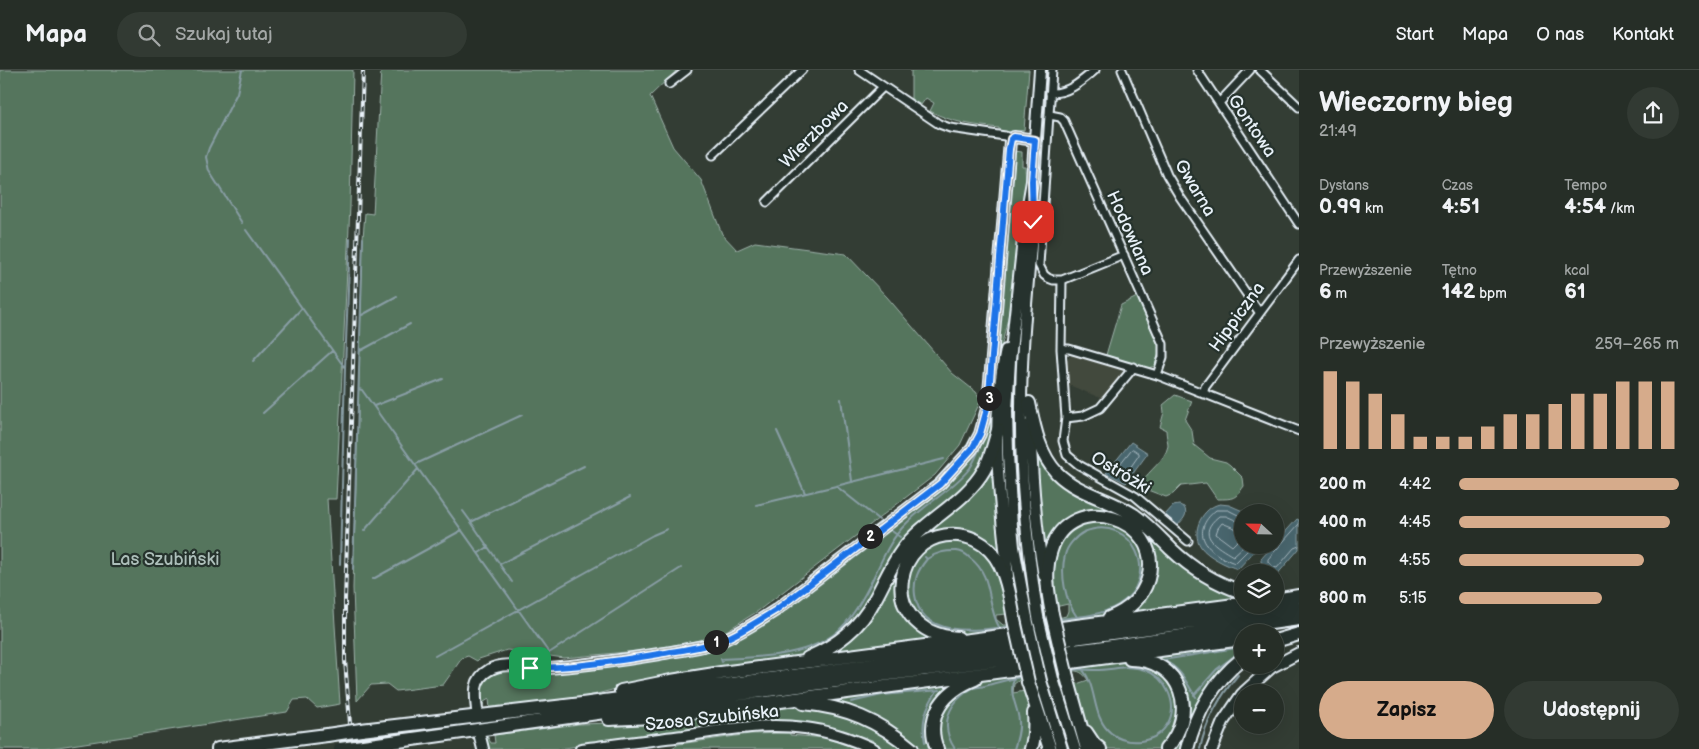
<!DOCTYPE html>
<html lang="pl">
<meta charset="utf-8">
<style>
body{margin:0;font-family:"Balsamiq Sans",sans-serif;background:#323a33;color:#f1f3f6;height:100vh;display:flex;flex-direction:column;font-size:19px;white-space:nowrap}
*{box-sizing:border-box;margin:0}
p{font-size:16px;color:#a4a8a7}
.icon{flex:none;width:28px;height:28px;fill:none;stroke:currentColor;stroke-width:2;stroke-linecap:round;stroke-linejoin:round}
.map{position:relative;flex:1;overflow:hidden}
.sheet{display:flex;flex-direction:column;background:#262e27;width:400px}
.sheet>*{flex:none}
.needle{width:32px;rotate:292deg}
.controls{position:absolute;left:1234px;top:434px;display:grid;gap:10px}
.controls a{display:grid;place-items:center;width:50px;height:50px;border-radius:50%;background:#262e27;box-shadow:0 5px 20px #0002,0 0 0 1px #424a44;font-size:25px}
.pin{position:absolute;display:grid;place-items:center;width:42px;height:42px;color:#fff;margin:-21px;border-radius:10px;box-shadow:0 2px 8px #0006}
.km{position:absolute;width:25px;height:25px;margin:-12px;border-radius:50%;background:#222;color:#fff;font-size:14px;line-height:25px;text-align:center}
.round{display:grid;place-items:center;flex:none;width:52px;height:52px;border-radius:26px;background:#323a33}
.headline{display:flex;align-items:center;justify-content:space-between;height:85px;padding:0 20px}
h1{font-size:28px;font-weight:800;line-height:38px}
.stats{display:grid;grid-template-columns:repeat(3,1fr);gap:8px;height:85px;padding:5px 20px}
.stats div{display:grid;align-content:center}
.stats b{font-size:21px;font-weight:800}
.stats small{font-size:14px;font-weight:400}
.stats p{font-size:14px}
.chart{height:140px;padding:10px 20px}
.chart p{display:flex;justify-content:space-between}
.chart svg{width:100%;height:90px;margin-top:5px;stroke:#d6ab8b;stroke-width:6}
.button{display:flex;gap:10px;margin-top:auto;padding:10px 20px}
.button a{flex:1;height:58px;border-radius:30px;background:#d6ab8b;color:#111;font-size:20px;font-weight:800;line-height:58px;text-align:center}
.button a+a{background:#323a33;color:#f1f3f6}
ul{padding:0 20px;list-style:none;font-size:16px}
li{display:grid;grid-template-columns:80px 60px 1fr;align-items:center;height:38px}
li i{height:12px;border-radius:6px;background:#d6ab8b}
header{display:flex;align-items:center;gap:30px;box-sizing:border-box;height:70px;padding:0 25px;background:#262e27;border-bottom:1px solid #424a44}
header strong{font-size:24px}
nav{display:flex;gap:28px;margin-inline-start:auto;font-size:18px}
.search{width:350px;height:45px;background:#323a33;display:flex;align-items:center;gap:12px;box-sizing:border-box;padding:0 18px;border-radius:28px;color:#a4a8a7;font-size:19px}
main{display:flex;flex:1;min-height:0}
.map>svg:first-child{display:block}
.built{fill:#43493d}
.green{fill:#54745d;stroke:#9eb2aa}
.water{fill:#49666e;stroke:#899ea5}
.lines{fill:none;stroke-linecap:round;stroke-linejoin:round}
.shore{stroke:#a8b9c1;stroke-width:1}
.stream{stroke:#899ea5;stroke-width:2}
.street-casing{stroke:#e8f1f8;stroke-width:11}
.secondary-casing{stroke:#e8f1f8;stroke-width:14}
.highway-casing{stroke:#e8f1f8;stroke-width:16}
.street{stroke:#26332d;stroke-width:7}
.secondary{stroke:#26332d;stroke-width:10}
.highway{stroke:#26332d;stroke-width:12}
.rail-casing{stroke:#e8f1f8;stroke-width:4}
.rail{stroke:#26332d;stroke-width:2;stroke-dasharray:5.5;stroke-linecap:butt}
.secondary-bridge-casing{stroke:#e8f1f8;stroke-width:14;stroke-linecap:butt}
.highway-bridge-casing{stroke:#e8f1f8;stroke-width:16;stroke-linecap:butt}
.secondary-bridge{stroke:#26332d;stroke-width:10}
.highway-bridge{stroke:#26332d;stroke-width:12}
.route-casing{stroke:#fff;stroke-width:10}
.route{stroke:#1a73e8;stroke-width:6}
.labels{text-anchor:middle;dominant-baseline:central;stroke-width:4.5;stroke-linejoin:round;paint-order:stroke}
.street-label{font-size:18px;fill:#e8f1f8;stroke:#26332d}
.park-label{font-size:18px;fill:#adbfba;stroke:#26332d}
</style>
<header>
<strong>Mapa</strong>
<div class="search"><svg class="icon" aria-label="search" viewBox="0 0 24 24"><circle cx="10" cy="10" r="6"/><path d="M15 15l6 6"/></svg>Szukaj tutaj</div>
<nav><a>Start</a><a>Mapa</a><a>O nas</a><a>Kontakt</a></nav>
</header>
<main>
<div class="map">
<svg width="1299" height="679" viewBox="0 0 1299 679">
<rect width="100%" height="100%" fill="#333d34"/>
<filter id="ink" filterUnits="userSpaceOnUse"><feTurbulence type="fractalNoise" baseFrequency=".02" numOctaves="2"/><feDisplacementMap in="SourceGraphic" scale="10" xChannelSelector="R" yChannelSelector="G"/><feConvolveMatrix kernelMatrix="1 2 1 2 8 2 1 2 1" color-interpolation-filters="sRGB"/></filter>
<g filter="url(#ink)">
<path class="built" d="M1072,285L1123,300L1126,303L1103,329L1069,315L1066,290Z"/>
<path class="green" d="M0,0H353L350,136L336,429H327L340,634L317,638L307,629L294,630L287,642L45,679H0Z
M381,0H677L650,26L673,77L701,110L722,164L737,180L755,172L846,184L887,227L952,303L976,322L981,330L960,375L935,405L758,541L726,561L701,570L647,580L564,588L507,580L479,589L477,591L468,586L462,588L443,615L396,621L387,614L371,615L357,631L353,518L363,168L365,143L373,144Z
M911,0H1029L1024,60L1015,62L999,61V58C973,55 953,53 930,41L934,33L926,28L921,35L911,29Z
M1012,81L1022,82V96H1025L1026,112L1018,163L1009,243L994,309L990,367L987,380L973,409L911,464L857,547L835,569L805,584L789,589L631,615L589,626L490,639L489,629L484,632L482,640H480C478,620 478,613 495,601L732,570L952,409L977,380L984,364Z
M1137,227L1160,279L1155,296L1148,298L1106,285L1121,235Z
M1175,325L1192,331L1185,350L1192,361L1194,375L1210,388L1226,392L1230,395L1243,408L1244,416C1235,429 1234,429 1217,429L1206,413L1181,416L1173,424L1166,427L1145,419L1142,412C1149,400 1165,391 1168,376C1168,372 1166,365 1166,360L1160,357L1164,342L1163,335Z
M1034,375L1044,393L1122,442L1238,524L1242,530L1118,547L1145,524L1142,464L1086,443L1045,486L1041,465Z
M996,385L1002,494L974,465L917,474L897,526L944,569L821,586L836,577L897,493Z
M1110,451L1135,467L1144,485L1145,506L1130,532L1106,545L1059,553L1058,548L1066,546L1068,541V534L1055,537L1050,503L1057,473L1080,453Z
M951,468L976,475L993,494L1003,518L1007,544L996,545V549L1003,555H1009L1010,558L962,564L928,556L910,538L905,512L919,481Z
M1242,573V586L1233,593L1183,679H1171L1185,625L1140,586Z
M1107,592L1138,593L1166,606L1177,624L1178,654L1160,679H1106C1085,665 1080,637 1074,615L1088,610C1083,603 1079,600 1070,601L1069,597Z
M1020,605L1021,609L1014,614L1013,623L1025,621L1031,654L1028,679H941L937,656L948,630L980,611Z
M963,610L945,623L934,679H916L815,628Z
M781,636H805L858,648L906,679H884L872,670L844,660L812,656H729L557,679H486L485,666H487L491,673H495L494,665L579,654L677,651Z
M790,663V665L825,668L859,679H670L679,674L750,664Z"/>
<path class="water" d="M1131,372L1148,383L1126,413L1106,403Z
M1220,434L1229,435L1245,442H1242V475H1260L1238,499C1227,496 1207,486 1201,477C1190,461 1203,437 1220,434Z
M1179,435L1184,437C1189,445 1182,450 1178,455L1165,445L1173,436Z
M1297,449L1299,450V479L1275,507V502H1272L1261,492V489Z"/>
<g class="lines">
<path class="shore" d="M1133,379L1139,383V385L1125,405L1123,406L1116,402V399L1131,380Z
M1242,447L1228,440H1216C1188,463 1208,484 1235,493L1253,475
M1242,453L1226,446H1219C1195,465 1216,476 1233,486L1245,475
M1299,454L1268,489V492L1274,497L1277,498L1294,478L1299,476
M1242,461L1222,453L1218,458L1216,464L1232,476L1242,466"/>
<path class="stream" d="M242,153L209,101L206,87L209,78L237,23L242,0
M246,160L345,298L340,494
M362,245L397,226
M360,281L410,254
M253,291L302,238
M345,298L350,168
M359,319L362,320L549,583L681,498
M841,329L852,411
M374,336L443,309
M263,343L332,281
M777,361L805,423
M416,394L522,345
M836,416L944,389
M756,435L836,416L879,450
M463,441L471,452
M889,459L900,467
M364,461L418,399
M488,477L500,494L630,427
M479,483L488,477L471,452L584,396
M925,487L927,489C937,482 945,481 956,481C962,481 966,484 970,488C994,506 986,534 999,557
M927,489C918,500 913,510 915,525C921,570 980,560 1012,556
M500,495L512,512
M353,499L363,168
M373,509L462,460
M1058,549C1078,547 1100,546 1118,535C1163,509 1133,442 1084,462C1076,466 1067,476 1065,485C1060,505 1065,530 1077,547
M435,586L653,465L667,459
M1163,590L1242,577
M1163,590C1185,602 1183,609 1196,627
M722,592L721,589C759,587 808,587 838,561C849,551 858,537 865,524C877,503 885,477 902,458C922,435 951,422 970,398C974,392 977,384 980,378
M1069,600C1079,599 1087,600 1096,600C1113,600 1128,594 1145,600C1165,607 1179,633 1168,653C1157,673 1129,677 1111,663C1091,647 1098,617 1082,599
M1194,625L1217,599L1242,580
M851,632L882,625L940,620
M729,649V652
M925,672C921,652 925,638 937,621
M955,679C939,655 948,632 973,618C977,617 981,617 985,616C998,612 1009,609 1022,607
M1014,679C1017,670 1020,661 1019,651C1018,636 1008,624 1014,609
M1200,679C1206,650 1219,627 1238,605"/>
<g class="street-casing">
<path id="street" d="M859,0L939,54L950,58L1005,66L1011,69
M1052,0L1039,195L1044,205L1048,208L1053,210H1062L1124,185
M1122,0L1167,105L1180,127L1259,242
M1197,0L1299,154
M1260,0L1299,37
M669,14L687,0
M1050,23C1068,24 1082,11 1095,0
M1219,33L1250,0
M1050,45L1060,47L1064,51L1163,274V287L1157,305
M713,85L802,0
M767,132L883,17
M1062,210L1061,279L1066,348L1083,346L1100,338L1134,297
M1061,279H1069L1157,305L1299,361
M1203,324L1205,317L1299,190
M1066,348L1063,371L1067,385L1079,395L1135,426L1188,471"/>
</g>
<g class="secondary-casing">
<path id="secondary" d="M1032,134L1033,152C1028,214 1021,276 1021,338C1020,408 1027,478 1038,547
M1006,280C989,355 1000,431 1008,506
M1030,354C1032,405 1035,456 1044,506
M1027,548L1014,477L1012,456L1008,384L1007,341L1010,290L1025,151L1032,111L1040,0
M1053,609L1075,679
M1041,611L1062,679
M1244,622L1272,597L1299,583
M477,640C475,624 473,609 489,600C505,590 531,599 549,598C586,595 623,590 659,584C680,580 703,578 723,570C742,562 759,551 776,540L940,414L972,379L980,364L988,335L1010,71L1014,67L1035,70
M480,667L483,679
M581,679C615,675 649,670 683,666C723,660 765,652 805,658C829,661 852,669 874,679
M1212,679L1223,652L1242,624"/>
</g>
<g class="highway-casing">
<path id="highway" d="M1029,333C1034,357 1039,384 1057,403C1078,424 1110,429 1134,445C1148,455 1159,467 1171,479C1192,499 1215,513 1242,522
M1275,530L1299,526
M1052,544C1048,523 1044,501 1051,480C1070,419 1165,447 1148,509C1142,529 1127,541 1109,548
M958,568C940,567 923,561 911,546C903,536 900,524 902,510C910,458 976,448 1000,495C1008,512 1011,532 1014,550
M1275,571L1299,564
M808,588C837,575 860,558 875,529C884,513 891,495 903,479C926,449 965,433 984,400C991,388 994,374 998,360
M1130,589C1182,589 1199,643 1166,679
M1067,607L1087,679
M1028,612L1050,679
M621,621L671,611L721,603L1242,534
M803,633C846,637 879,651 912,679
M609,649L653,647L773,632L1242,569
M361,660L582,634L1299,538
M1086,662L1094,674L1100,679
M363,676L633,638L995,590L1098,578L1299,549
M218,679L327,665
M937,679C924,645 945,621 975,609
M1031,679C1035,667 1035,656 1034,643
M1187,679C1196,642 1213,612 1242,589"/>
</g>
<use href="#street" class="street"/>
<use href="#secondary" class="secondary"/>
<use href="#highway" class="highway"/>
<g class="rail-casing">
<path id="rail" d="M352,679L345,590V530L363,0"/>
</g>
<use href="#rail" class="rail"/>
<g class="secondary-bridge-casing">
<path id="secondary-bridge" d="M1038,547L1053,609
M1027,548L1041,611"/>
</g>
<g class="highway-bridge-casing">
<path id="highway-bridge" d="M1052,544L1067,607
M1014,550L1028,612
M327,665L361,660
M340,679L363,676"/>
</g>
<use href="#secondary-bridge" class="secondary-bridge"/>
<use href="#highway-bridge" class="highway-bridge"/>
</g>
</g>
<g class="lines" filter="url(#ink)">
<g class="route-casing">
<path id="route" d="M530,598C573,598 616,591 659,584C680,580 703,578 723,570C742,562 758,551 776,540L940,414L972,379L980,364L988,335L1009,79L1011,69L1014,67L1035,70L1032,111L1033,152"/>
</g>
<use href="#route" class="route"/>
</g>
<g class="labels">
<g class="street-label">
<text transform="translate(1252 56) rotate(56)">Gontowa</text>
<text transform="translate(814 64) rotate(-45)">Wierzbowa</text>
<text transform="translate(1195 118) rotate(59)">Gwarna</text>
<text transform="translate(1130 163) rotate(66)">Hodowlana</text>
<text transform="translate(1237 247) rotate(-54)">Hippiczna</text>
<text transform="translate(1121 403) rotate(31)">Ostróżki</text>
<text transform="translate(712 648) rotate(-6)">Szosa Szubińska</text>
</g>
<g class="park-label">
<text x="165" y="489">Las Szubiński</text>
</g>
</g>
</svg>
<div class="controls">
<a><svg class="needle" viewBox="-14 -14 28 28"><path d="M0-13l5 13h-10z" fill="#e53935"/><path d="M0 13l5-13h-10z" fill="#a4a8a7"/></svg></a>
<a><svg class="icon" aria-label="layers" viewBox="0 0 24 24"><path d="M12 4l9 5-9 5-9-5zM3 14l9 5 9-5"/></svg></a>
<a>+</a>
<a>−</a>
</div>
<div class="pin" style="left:530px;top:598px;background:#1e9e55"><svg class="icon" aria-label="arrive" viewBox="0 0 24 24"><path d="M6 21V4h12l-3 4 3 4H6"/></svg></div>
<div class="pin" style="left:1033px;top:152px;background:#d93025"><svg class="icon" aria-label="check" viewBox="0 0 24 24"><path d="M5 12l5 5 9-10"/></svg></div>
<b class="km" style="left:716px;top:572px">1</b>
<b class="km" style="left:870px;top:466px">2</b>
<b class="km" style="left:989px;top:328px">3</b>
</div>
<section class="sheet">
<div class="headline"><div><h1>Wieczorny bieg</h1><p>21:49</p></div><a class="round"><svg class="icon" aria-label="share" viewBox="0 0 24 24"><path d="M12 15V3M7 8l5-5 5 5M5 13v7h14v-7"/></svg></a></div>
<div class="stats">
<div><p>Dystans</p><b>0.99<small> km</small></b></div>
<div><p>Czas</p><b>4:51</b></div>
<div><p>Tempo</p><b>4:54<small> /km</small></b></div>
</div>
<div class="stats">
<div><p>Przewyższenie</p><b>6<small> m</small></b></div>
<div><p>Tętno</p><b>142<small> bpm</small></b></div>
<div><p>kcal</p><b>61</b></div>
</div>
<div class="chart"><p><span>Przewyższenie</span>259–265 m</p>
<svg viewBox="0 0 160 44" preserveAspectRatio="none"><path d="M5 44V6M15 44V11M25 44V17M35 44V27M45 44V38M55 44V38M65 44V38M75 44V33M85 44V27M95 44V27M105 44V22M115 44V17M125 44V17M135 44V11M145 44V11M155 44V11"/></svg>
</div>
<ul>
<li><b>200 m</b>4:42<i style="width:100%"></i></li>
<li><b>400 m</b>4:45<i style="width:96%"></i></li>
<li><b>600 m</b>4:55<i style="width:84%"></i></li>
<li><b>800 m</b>5:15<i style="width:65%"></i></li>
</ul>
<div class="button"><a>Zapisz</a><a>Udostępnij</a></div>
</section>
</main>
